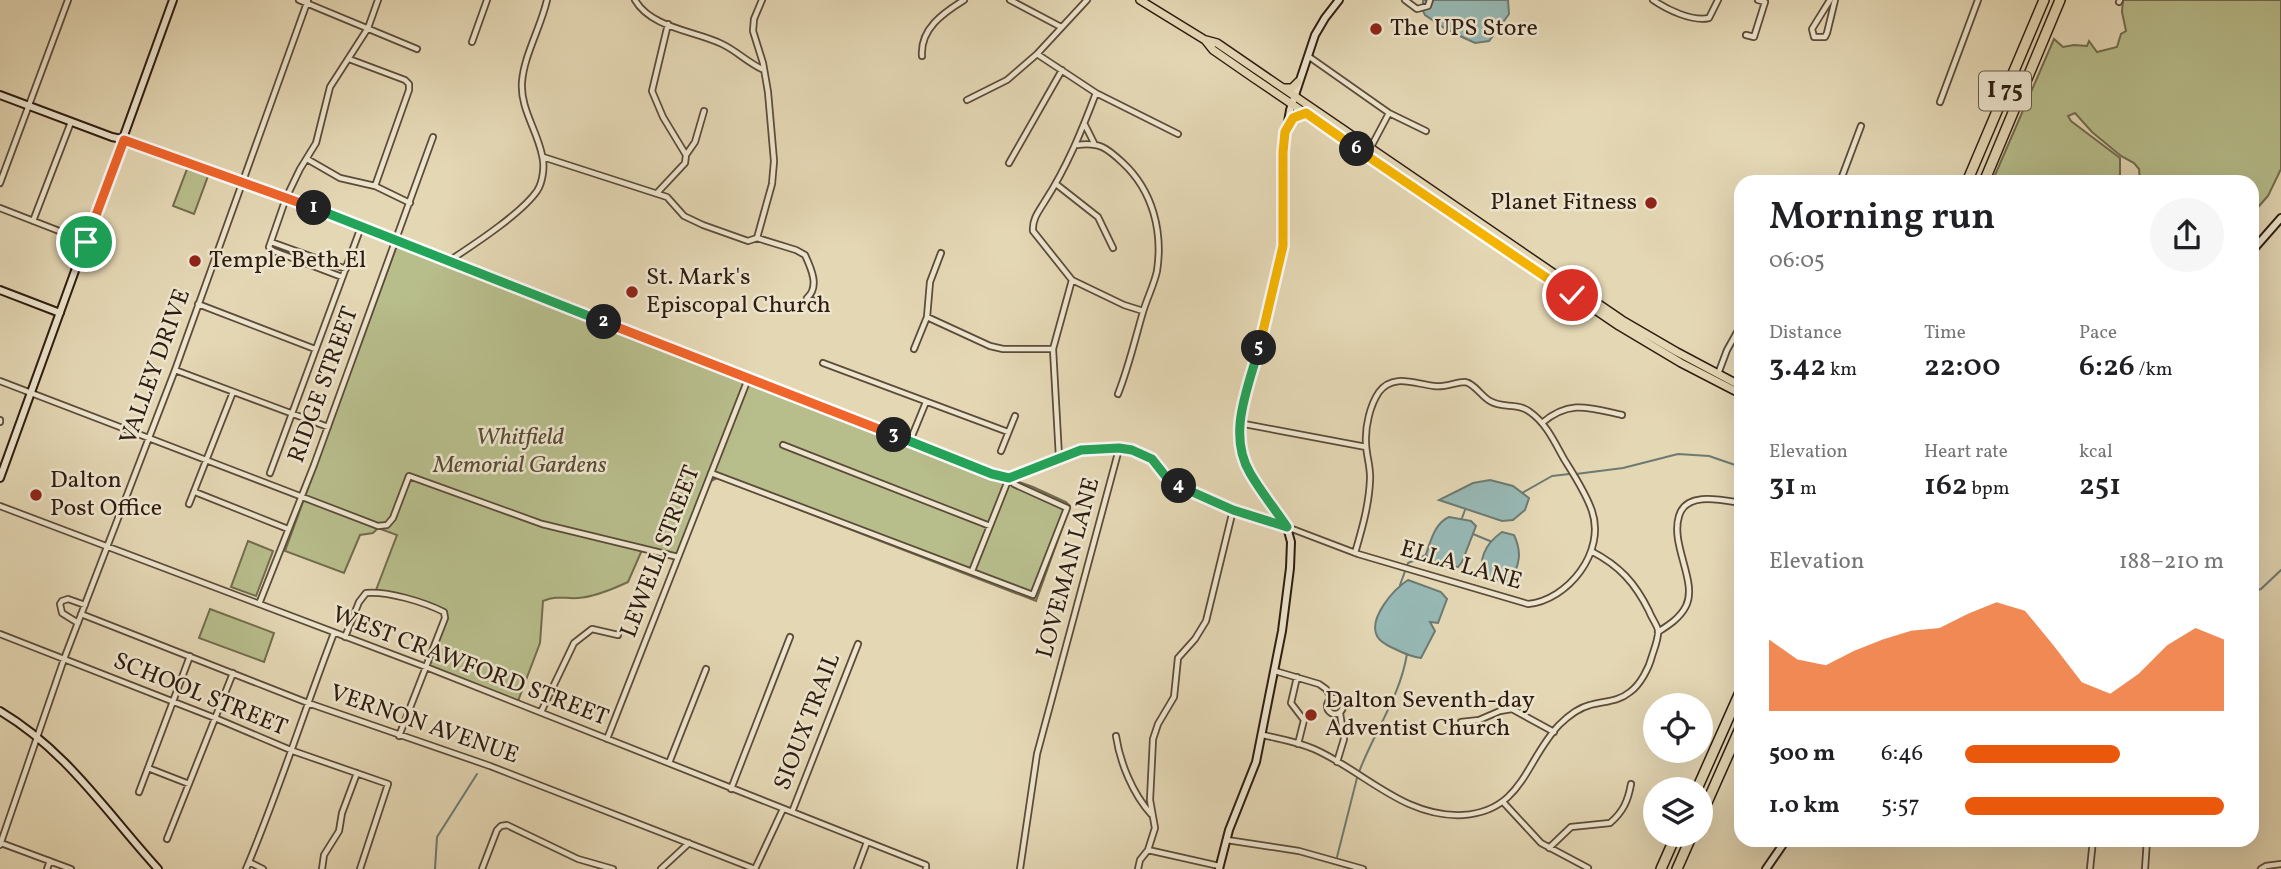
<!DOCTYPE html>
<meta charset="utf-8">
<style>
body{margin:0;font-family:Vollkorn,serif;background:#f6f6f6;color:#202124;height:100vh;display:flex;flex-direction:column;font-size:26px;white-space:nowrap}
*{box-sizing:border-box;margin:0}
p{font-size:23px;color:#757577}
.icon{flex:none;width:38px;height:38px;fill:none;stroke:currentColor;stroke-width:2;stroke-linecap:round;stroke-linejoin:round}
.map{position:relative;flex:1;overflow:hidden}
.drawer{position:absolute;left:1734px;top:175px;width:525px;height:672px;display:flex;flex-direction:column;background:#fff;border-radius:21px;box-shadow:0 7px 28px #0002}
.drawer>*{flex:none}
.fabs{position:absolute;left:1643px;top:693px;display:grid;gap:14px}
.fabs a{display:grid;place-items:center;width:70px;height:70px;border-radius:50%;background:#fff;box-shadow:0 7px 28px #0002;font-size:35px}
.pin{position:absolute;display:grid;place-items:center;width:60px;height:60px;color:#fff;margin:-30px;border:4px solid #fff;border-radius:50%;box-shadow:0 2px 7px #0007}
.km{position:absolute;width:35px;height:35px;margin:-18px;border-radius:50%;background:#222;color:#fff;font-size:19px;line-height:35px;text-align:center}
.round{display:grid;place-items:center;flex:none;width:74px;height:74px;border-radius:37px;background:#f6f6f6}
.headline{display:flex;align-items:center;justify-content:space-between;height:119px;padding:0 35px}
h1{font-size:38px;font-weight:600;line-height:52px}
.stats{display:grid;grid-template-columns:repeat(3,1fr);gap:10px;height:119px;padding:7px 35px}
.stats div{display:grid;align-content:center}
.stats b{font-size:30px;font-weight:600}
.stats small{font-size:19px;font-weight:400}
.stats p{font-size:19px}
.chart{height:196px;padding:14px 35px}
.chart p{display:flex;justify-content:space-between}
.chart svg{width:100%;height:126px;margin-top:7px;fill:#ea580c;opacity:.7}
ul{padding:0 35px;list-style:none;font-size:23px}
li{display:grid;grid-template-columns:112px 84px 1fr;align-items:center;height:52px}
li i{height:18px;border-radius:9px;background:#ea580c}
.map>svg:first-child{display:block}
.green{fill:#b7bd8b;stroke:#726c4e;stroke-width:2}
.water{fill:#97b8b4;stroke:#6d7a72;stroke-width:2}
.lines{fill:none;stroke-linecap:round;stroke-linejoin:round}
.stream{stroke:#6d7a72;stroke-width:2}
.street-casing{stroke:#5c4b39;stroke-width:8}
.secondary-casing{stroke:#2e1c10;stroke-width:10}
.primary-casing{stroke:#2e1c10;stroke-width:10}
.highway-casing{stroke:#2e1c10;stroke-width:12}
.street{stroke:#ede5ce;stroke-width:4.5}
.secondary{stroke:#ede5ce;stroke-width:6}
.primary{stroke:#e4d7b4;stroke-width:7}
.highway{stroke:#e4d7b4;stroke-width:9}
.split-1-casing{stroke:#fff;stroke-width:14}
.split-2-casing{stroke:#fff;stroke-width:14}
.split-3-casing{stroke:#fff;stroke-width:14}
.split-4-casing{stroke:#fff;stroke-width:14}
.split-5-casing{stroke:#fff;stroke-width:14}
.split-6-casing{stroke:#fff;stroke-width:14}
.split-7-casing{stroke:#fff;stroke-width:14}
.split-1{stroke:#f0652b;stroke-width:9}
.split-2{stroke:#22a559;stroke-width:9}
.split-3{stroke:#f0652b;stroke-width:9}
.split-4{stroke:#22a559;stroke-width:9}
.split-5{stroke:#22a559;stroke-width:9}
.split-6{stroke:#f5b400;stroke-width:9}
.split-7{stroke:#f5b400;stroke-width:9}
.poi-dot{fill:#8f2418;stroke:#ede5ce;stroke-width:2.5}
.labels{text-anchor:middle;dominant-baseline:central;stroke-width:5;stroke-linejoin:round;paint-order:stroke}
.shield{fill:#ede5ce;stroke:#675849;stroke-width:2}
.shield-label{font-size:23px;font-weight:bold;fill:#2e1c10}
.poi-label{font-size:24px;fill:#2e1c10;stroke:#ede5ce;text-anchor:start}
.street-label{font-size:24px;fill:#2e1c10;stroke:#ede5ce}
.park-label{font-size:24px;font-style:italic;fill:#574c35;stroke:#ede5ce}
</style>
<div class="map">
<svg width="2281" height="869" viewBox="0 0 2281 869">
<rect width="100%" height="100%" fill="#e4d7b4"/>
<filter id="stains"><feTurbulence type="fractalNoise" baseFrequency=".00286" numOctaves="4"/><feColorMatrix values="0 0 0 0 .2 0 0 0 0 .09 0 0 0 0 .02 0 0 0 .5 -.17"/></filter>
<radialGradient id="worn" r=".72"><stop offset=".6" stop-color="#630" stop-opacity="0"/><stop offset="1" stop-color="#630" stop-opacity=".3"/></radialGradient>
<path class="green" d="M2123,0H2281V169L2268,196L2252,214V182H2140L2139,169L2134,163L2121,156L2092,132L2075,113L2068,116L2071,121L2120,158V182H1992L2054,39L2063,47L2074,45L2087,46L2089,41L2097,52L2117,47L2121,34L2126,31L2122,12Z
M187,169L208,176L194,214L173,206Z
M397,245L850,421L1033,487L1066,502L1070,506L1036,601L717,478L711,481L680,559L642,550L628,582C613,589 595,597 578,598C564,599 558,595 543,601L540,643L518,701L429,666L446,622L447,612L427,602L376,590L397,535L378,528L373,533L360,535L344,573L285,551Z
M248,541L273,551L256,596L231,587Z
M210,609L274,633L264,662L199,638Z"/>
<path class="water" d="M1423,0H1508L1509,14L1489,41L1475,43L1449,31L1425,15L1423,11Z
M1490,480L1513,486L1529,498L1525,510L1513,520L1502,521L1439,500L1473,483Z
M1449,517L1471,521L1476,526L1462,562L1458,567L1429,562L1426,554C1431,540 1435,523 1449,517Z
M1502,532L1514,535C1522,552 1520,565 1510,581L1503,583L1497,579L1486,581C1476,561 1485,544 1502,532Z
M1408,580L1441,592L1447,599L1438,623L1430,622L1435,631L1421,658C1412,657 1403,653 1395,649C1388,646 1380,642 1377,636C1368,618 1394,589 1408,580Z"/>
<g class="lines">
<path class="stream" d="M1576,474L1623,468L1678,454L1709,456L1741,467
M1522,493L1552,476L1569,474
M1462,518L1465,510
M1473,534L1490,541
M1400,585L1408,563L1426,555
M2252,592L2261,589L2281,570
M1359,772C1374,732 1400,697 1407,654
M1337,857L1357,778
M435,869L437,837L477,774"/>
<g class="street-casing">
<path id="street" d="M299,0L417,49
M635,0C651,28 695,31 722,44C737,51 748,63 764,70
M762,0L754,19L753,31L763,63L768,92L774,161L772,184L757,238L796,250L805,255C811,268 820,287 807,298L822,304
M1010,0L1061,27
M1405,0L1417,9L1428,6L1430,0
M1653,0C1666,9 1692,22 1709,18L1718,0
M1830,0L1812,29L1814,37H1825L1827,33L1835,0
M2119,2L2120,0
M1746,35L1754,37L1765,2L1758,0
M472,42L487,0
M1037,54L1096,93C1082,130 1067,167 1045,201C1039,211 1032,219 1033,231L1072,280L1124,305L1143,311
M922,56C920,29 943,13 964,0
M1308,56L1389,113
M349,59L405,80L409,84V90L375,186
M1096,93L1178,134
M967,100L1007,80L1037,54L1087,0
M1940,102L1978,0
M1085,125L1094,143
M1077,145C1100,142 1107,148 1123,163C1153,191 1163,232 1157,271C1154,285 1147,298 1143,312C1135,339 1129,366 1118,394
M1371,147L1389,113L1426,131
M686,155L695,142L704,111
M543,157L667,197L684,216L703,225L748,241L757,238
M307,159L340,178L375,186L410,203
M1009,163L1062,70
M1840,182L1861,126
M0,183L68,0
M1056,184L1098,217L1113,248
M657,193L685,163L686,155L663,117L652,91L668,24
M0,208L85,241
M33,221L71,122
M271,242L346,269
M449,261C473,245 521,214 537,191C543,182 545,165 542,155C537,130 520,108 522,82C524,55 541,27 547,0
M342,277L271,250L269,247L286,198L300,169L316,143L330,87L368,28L378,0
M198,304L315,349
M927,317L990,346L1003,349H1053
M914,349L927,317L930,282L941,253
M823,363L1008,432
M175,370L328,427
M1718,374L1727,350L1741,325
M0,381L378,526L387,525L393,518L409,476L542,524L678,557
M0,420V422
M1239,423L1366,447
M1542,423C1570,399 1590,408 1622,415
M910,441L926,402
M783,445L990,526
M1001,451L1015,416
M1059,457L1053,349L1072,280
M270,473L361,227
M711,473L1033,595L1067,508L1014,484L1009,478L972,571
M195,492L288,529
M189,504L233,392
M0,506L426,667L926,865V869
M1287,527L1358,554L1528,604C1568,600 1606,552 1592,511C1586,493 1574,475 1564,459C1555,443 1546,423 1530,412C1517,402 1503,409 1490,401C1482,397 1474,383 1465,382C1455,382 1445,388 1434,386C1415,384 1393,373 1379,392C1370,405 1365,427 1366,443C1366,455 1371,467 1370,480C1369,505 1362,529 1355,553
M259,604L314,465L433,137
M81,614L308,703L490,766L755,869L783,809
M78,623L62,613L60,604L62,601L68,599L85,605
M1658,632C1669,625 1680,618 1686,606C1698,582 1670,545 1679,516C1686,491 1722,500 1741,503
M0,634L215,718L293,751L388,784L360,869
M345,637L359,602L366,593C388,591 424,602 444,612L445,618L399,736
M1275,671L1319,684L1326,689L1332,699
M1297,677L1291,703L1304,720L1298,744
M1327 706a8 8 0 1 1 16 0a8 8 0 1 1-16 0Z
M541,712L574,643L592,629L618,635
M1461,722L1479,720L1500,711L1512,709L1554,732
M1263,735C1280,739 1298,742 1314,749C1364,771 1404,818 1463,815C1523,811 1525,761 1559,725C1568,716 1578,708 1590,705C1604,701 1618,702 1630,692C1640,685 1649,668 1652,656C1654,649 1659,638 1658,630C1657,625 1651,617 1649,611C1635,583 1620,566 1591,551
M1116,736C1120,763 1133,794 1151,814
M607,739L748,379
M1337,762L1344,739L1340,713
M669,763L706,669
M148,768L189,784
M731,789L790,637
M139,792L190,656
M1504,803L1541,843L1588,868
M792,812L858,644
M167,839L233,673
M1227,840L1299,851L1363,869
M1,843L71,869
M0,845L64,659L175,370L308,0
M1549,848L1571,827L1610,823C1623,812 1628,801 1631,784
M1148,850L1219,866
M249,862L263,869
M47,869L50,861
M246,869C279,791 304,711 334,633
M322,869L324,855L339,831L342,813L357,773
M482,869L497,830L501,826L507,825L578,859L613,869
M661,869L689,843
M857,869L867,842
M1020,869L1037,754L1119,449
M1138,869L1140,860L1148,850L1155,828L1150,800L1153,739L1158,724L1174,697L1178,658L1195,639L1206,621L1233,510
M2090,869L2093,840
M2145,869L2147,840
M2261,869L2266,866L2281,864"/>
</g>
<g class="secondary-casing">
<path id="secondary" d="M0,95L112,137L131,141L286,198L992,474L1009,478L1081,450H1132L1151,459L1167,478L1183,489L1233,510L1287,527
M2252,251L2281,218
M0,290L60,313
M0,478L173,0
M0,711C66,750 107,813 158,869
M1219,869L1229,830L1256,762L1282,631L1290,568L1291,542L1287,527L1249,472L1240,448L1239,423L1269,310L1283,246V152L1290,110L1315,35L1325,18L1339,0
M1766,869L1786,840"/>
</g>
<g class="primary-casing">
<path id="primary" d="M1140,0L1205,40L1213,50L1252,77L1619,326L1681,363L1741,394
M1206,40L1217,43L1622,320L1677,352L1741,386
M1284,88H1292L1298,82
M1285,132L1293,118L1306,113"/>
</g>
<g class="highway-casing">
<path id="highway" d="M1967,182L2044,0
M1984,182L2060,0
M1697,789L1741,690
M1701,816L1741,726
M1661,869L1676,835
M1677,869L1692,835"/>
</g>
<use href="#street" class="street"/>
<use href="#secondary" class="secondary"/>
<use href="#primary" class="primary"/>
<use href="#highway" class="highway"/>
</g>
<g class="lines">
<g class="split-1-casing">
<path id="split-1" d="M86,242L124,140L314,208"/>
</g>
<g class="split-2-casing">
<path id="split-2" d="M314,208L604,322"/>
</g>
<g class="split-3-casing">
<path id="split-3" d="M604,322L894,435"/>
</g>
<g class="split-4-casing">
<path id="split-4" d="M894,435L992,474L1009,478L1081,450L1119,448L1132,450L1152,459L1167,478L1179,486"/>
</g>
<g class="split-5-casing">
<path id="split-5" d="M1179,486L1233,510L1287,527C1275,509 1261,492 1250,473C1227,434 1248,388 1259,348"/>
</g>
<g class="split-6-casing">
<path id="split-6" d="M1259,348L1283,246V152L1285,132L1293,118L1306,113L1357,149"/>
</g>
<g class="split-7-casing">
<path id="split-7" d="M1357,149L1572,295"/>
</g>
<use href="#split-1" class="split-1"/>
<use href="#split-2" class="split-2"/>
<use href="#split-3" class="split-3"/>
<use href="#split-4" class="split-4"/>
<use href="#split-5" class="split-5"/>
<use href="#split-6" class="split-6"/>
<use href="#split-7" class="split-7"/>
</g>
<g class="poi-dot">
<circle cx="1376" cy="29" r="7"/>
<circle cx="1651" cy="203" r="7"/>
<circle cx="195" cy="261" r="7"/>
<circle cx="632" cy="292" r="7"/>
<circle cx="36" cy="495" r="7"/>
<circle cx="1311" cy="715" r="7"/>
</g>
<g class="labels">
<rect class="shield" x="1979" y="71.5" width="52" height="39" rx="5"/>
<g class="shield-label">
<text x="2005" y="91">I 75</text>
</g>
<g class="poi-label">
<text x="1390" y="29">The UPS Store</text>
<text x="1637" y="203" text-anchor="end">Planet Fitness</text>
<text x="209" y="261">Temple Beth El</text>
<text x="646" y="278">St. Mark's<tspan x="646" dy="28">Episcopal Church</tspan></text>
<text x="50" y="481">Dalton<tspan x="50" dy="28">Post Office</tspan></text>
<text x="1325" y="701">Dalton Seventh-day<tspan x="1325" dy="28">Adventist Church</tspan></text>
</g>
<g class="street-label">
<text transform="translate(156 367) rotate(-70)">VALLEY DRIVE</text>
<text transform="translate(324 385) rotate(-70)">RIDGE STREET</text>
<text transform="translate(661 552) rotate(-69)">LEWELL STREET</text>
<text transform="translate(1461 566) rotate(16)">ELLA LANE</text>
<text transform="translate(1069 568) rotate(-75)">LOVEMAN LANE</text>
<text transform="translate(470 667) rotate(21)">WEST CRAWFORD STREET</text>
<text transform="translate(200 695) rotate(22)">SCHOOL STREET</text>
<text transform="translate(808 722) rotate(-69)">SIOUX TRAIL</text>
<text transform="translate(424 725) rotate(19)">VERNON AVENUE</text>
</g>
<g class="park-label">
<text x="520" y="438">Whitfield<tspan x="520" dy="28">Memorial Gardens</tspan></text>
</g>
</g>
<rect width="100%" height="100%" filter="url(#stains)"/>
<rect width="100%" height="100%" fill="url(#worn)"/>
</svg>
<div class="fabs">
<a><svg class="icon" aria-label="locate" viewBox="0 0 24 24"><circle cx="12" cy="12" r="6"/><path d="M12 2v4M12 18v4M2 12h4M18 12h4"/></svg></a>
<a><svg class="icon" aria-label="layers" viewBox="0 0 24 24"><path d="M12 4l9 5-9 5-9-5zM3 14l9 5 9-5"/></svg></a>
</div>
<div class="pin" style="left:86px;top:242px;background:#1e9e55"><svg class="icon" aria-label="arrive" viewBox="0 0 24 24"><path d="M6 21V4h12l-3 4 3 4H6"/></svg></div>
<div class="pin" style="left:1572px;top:295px;background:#d93025"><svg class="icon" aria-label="check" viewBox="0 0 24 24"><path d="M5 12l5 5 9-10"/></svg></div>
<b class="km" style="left:314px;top:208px">1</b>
<b class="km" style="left:604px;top:322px">2</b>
<b class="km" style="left:894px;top:435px">3</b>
<b class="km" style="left:1179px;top:486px">4</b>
<b class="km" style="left:1259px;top:348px">5</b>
<b class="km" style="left:1357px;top:149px">6</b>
<section class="drawer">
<div class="headline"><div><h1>Morning run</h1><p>06:05</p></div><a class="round"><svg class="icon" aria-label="share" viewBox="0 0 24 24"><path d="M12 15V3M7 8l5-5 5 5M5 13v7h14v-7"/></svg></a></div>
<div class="stats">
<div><p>Distance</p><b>3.42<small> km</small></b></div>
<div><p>Time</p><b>22:00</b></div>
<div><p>Pace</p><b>6:26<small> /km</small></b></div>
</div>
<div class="stats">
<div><p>Elevation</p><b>31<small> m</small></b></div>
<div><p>Heart rate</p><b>162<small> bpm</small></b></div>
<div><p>kcal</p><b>251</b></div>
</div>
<div class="chart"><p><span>Elevation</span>188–210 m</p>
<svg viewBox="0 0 160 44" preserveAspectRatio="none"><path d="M0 44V19L10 26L20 28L30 23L40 19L50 16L60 15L70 10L80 6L90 9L100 21L110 34L120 38L130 31L140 21L150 15L160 19V44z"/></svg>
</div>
<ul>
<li><b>500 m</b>6:46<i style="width:60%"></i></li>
<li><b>1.0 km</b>5:57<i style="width:100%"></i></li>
</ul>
</section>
</div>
